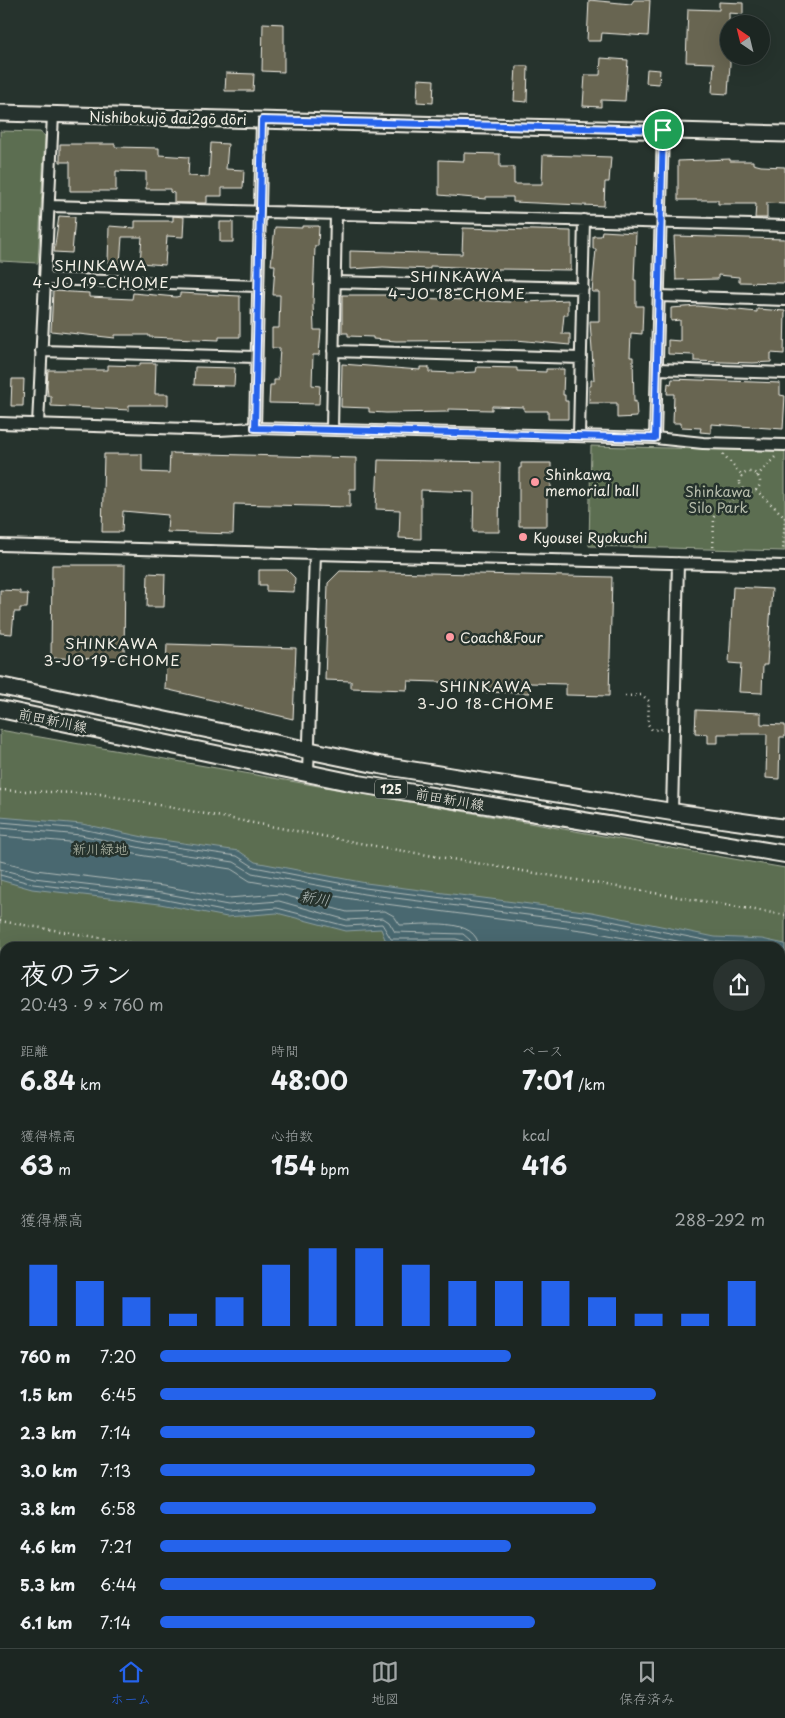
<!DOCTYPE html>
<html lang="ja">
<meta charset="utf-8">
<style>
body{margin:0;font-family:"Playpen Sans","Klee One",sans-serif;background:#29322f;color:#f1f3f6;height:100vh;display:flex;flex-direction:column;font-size:19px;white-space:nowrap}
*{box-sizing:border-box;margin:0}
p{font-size:16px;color:#a0a5a5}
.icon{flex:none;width:28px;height:28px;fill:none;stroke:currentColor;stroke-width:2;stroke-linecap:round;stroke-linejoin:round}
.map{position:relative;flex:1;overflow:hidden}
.drawer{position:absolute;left:0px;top:942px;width:785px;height:706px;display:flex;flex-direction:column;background:#1c2622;border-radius:15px 15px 0 0;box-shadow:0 5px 20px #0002,0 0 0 1px #3a4340}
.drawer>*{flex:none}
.needle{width:32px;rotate:325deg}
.buttons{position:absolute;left:720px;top:15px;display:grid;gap:10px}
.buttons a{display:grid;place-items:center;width:50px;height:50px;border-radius:50%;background:#1c2622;box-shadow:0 5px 20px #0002,0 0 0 1px #3a4340;font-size:25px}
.pin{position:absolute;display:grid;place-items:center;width:42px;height:42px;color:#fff;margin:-21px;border:2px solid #fff;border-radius:50%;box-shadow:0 1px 5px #0007}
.round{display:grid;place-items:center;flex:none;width:52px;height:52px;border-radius:26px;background:#29322f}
.summary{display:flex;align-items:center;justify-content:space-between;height:85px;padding:0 20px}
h1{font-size:28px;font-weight:700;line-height:38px}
.stats{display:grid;grid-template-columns:repeat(3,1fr);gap:8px;height:85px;padding:5px 20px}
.stats div{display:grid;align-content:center}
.stats b{font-size:25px;font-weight:700}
.stats small{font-size:14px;font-weight:400}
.stats p{font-size:14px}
.chart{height:140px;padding:10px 20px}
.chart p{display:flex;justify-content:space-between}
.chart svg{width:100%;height:90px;margin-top:5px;stroke:#2563eb;stroke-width:6}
ul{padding:0 20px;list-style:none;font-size:16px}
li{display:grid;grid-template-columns:80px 60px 1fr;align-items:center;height:38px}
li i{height:12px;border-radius:6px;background:#2563eb}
.tabs{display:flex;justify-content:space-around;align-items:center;height:70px;border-top:1px solid #3a4340;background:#1c2622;font-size:14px;color:#a0a5a5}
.tabs a{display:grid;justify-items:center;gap:2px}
.tabs .on{color:#2563eb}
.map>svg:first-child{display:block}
.built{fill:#3a4238}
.green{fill:#5b6e51;stroke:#a8b09c}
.water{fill:#496870;stroke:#8d9fa0}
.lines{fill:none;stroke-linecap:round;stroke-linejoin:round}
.shore{stroke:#b0bab8;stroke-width:1}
.stream{stroke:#8d9fa0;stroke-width:4}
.building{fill:#686551;stroke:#f4f1e8}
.street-casing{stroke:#f4f1e8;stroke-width:14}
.secondary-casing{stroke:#f4f1e8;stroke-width:19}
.primary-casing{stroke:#f4f1e8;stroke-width:20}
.path{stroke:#f4f1e8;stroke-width:2.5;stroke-dasharray:1 4;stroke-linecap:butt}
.street{stroke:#26332d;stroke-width:10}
.secondary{stroke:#26332d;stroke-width:15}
.primary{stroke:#26332d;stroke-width:16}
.route-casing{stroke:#fff;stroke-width:10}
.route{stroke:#2563eb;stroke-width:6}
.poi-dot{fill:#ff9aa2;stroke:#26332d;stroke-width:2}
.labels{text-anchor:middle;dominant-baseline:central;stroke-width:5;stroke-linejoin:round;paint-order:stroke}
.shield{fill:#26332d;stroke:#b6b8b0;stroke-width:1}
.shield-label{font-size:12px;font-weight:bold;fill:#f4f1e8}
.street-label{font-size:14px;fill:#f4f1e8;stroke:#26332d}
.poi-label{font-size:14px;fill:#f4f1e8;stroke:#26332d;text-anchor:start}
.park-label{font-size:14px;fill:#b7bdac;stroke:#26332d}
.neighbourhood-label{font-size:15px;letter-spacing:1px;fill:#f4f1e8;stroke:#26332d}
.water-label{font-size:15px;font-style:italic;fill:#b0bab8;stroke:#26332d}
</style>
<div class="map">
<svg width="785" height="1648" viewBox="0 0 785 1648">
<rect width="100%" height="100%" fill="#26332d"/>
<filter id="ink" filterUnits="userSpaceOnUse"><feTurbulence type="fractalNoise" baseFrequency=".02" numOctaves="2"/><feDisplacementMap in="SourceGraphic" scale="10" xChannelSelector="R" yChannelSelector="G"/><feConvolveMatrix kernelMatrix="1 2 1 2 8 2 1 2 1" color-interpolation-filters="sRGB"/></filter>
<g filter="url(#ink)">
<path class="built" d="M0,980L5,981V1644H780V1075L785,1076V1648H0Z"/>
<path class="green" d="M0,131L40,132L45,136L38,263L0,261Z
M591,446L785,451V551L589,546Z
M0,730L785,868V1091L780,1090V948H5V973L0,972Z"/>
<path class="water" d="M0,817L82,824L148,838L239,851L255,862L366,883L592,912L715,937L762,939L785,944V1011H780V948H469L456,944H387L381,929L346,931L277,913L227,917L160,904L32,889L0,880Z"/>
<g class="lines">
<path class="shore" d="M0,822L82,829L147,843L237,856L254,867L365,888L591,917L714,942L761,944L779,948
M0,828L81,835L146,849L234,862L252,873L364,894L590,923L711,948
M0,836L80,843L145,856L231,869L250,881L363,901L589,931L673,948
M0,861L36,870L163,886L228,898L280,894L347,912L385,911L394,916L400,925C423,925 478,916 479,948
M0,869L34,878L162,893L228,905L279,901L347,920L383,918L389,922L395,932L463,934L470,940L472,948
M0,875L33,884L161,899L228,912L277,908L346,926L382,924L391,939H456L463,941L465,948"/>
<path class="stream" d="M780,1415L785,1423"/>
</g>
<path class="building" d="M589,0L631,4L634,0H650L648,36L602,33L601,41H587Z
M719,2L743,3V14L729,13L730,64L728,94L712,93L714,63L686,62L688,9L719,10Z
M263,23L284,24V72L262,71Z
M601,58L628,60L625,101L601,100V107L583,106L585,75H600Z
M516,66H528L527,102L514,101Z
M647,69L660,70L659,84L646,83Z
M226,73L254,74L253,91H225Z
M418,79L434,80L433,103L417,102Z
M211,143L228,144L226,169L244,170L243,188H222V196H207V203H174V193L170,192V189H146V172L116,171V191H70V162H60V144H115V147L159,148V155L189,157L188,176L209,177Z
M464,153L500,154V167H514V184H542L543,155L611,157L609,182H605L604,206L513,202V197H486V199L439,195V160L464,161Z
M730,159V161H753V164L761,166L785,167V204L767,203V218H755L756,204H718V200H678V161Z
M59,216L75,217L72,253L54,252Z
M173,216L184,217L183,237L167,236L165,265L140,263L142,237H122L120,264L108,263L109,226L135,228V221H173Z
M220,222H233V242H220Z
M302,226H319L318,246H315L313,304L314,330H321L319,355H313L312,385L320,386L319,404L269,403L270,385H274V380H278L280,348H272V328H279L280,295H273L275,265H271L275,227L302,228Z
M463,228L571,231V270L498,269V272H485V268L430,266V269L383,267L350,269V251L462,254Z
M602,231L636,233L634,280H636V306H643L642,334L631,333L630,357H633L634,402L636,401L637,417L617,418V403H589V386H591V380H594L590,321H599V292H592L596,249H593V236H601Z
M674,236L785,239V283L739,282V277L718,275V279L676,280Z
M53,291L89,293V297L132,299L133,293L176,297L180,296V293L240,296V337H219V340L149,337V335H115V338L51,331Z
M342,295H406L420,296V298L510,302L511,298L526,299V302L568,300V315H564L562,334H570V345L516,340L396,341L373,339V337L348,336V333H342Z
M698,306L757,312V309L785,311L784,354L771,353V362L753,363L694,361V355L668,354V340L680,341V320L671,321V308Z
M140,363H156L155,394H168V405H129V410L51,406V396H48L47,385L48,370H108V365L140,366Z
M342,364L420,370V367H429V372L455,373L476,372L477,367L517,368V371L546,372V369H564L563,395H565V401H568V419H548V411H524V407L492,406V410L448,409V412L386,413L369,412V408L341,407Z
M195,367L235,368L234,386L194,385Z
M12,379H24L23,406H11Z
M672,379L780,383V395L785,396L783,429L711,424V433L700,432L701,428L681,427V423H673L674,394H667L668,383L671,384Z
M170,453L356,458V489H350V507L234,504L233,534L167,532L168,515L123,511L122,532H102L104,454H142V472L169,473Z
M378,460L500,462L499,532H473L474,492L421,490V539L399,538L400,510L376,509Z
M521,463H551V496H547V526H519V468H521Z
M52,565H125L124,659L51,658Z
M259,570H287L295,578L294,592L266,591V585H259Z
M340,571L612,577L609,696L566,695V684L529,683V693L468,692V683L408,681L407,690L351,688V681L325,680L328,583Z
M148,573L165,574L164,607H147Z
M733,587L772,589L767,665H763L762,693L739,692L741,664L729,663Z
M0,590L20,591V594H28L27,608H20V612H14L12,634L0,633Z
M167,644L296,648L293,719L165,689Z
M696,710L761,713V724L785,725V737H780L779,779L766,778L767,734H718V743H708V734L695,733Z"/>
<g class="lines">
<g class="street-casing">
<path id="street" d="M262,120L255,428L655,438L663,130
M49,206L785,226
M45,279L258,286
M335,282L583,288
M659,296L785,300
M41,351L256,357
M333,351L581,358
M657,369L785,373
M0,423L219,430L255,428
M38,424L53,115
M332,429L336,213
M579,435L584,220
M655,438L703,443L785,445
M0,545L315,554L308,773
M315,554L785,566
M672,812L678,563
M780,1093L785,1094
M0,1118L5,1119
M0,1165L5,1128
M0,1272L5,1273
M0,1479H5
M418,1644L472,1648
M337,1648V1644
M621,1648V1644"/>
</g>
<g class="secondary-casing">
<path id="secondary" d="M0,113L785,134"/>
</g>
<g class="primary-casing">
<path id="primary" d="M0,686L379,765L672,812L785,828
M0,709L359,784L785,854"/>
</g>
<path class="path" d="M723,454L742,475
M740 482a10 10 0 1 1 20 0a10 10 0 1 1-20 0Z
M757,476L777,455
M756,490L785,517L783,551
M713,552L714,517L743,490
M625,696L642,695L649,701L648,724L652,730L663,729
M0,790L100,794L386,848L785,915
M0,921L161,948
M0,952L5,953
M780,1042L785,1043
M780,1051L785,1053"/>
<use href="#street" class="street"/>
<use href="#secondary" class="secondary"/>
<use href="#primary" class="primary"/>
</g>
</g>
<g class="lines" filter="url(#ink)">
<g class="route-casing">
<path id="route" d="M262,120L663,130L655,438L255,428Z"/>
</g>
<use href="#route" class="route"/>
</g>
<g class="poi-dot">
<circle cx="535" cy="482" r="5"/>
<circle cx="523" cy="537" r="5"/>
<circle cx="450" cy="637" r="5"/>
</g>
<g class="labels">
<rect class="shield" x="375" y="779.5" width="32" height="19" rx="4"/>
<g class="shield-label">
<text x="391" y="789">125</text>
</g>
<g class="street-label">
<text transform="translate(168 118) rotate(1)">Nishibokujō dai2gō dōri</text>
<text transform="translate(53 720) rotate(12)">前田新川線</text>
<text transform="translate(450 799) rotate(10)">前田新川線</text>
</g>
<g class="poi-label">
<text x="545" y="474">Shinkawa<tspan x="545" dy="16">memorial hall</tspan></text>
<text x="533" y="537">Kyousei Ryokuchi</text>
<text x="460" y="637">Coach&amp;Four</text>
</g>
<g class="park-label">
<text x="718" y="491">Shinkawa<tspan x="718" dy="16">Silo Park</tspan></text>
<text x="100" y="848">新川緑地</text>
</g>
<g class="neighbourhood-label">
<text x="101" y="264">SHINKAWA<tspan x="101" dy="17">4-JO 19-CHOME</tspan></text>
<text x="457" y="275">SHINKAWA<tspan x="457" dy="17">4-JO 18-CHOME</tspan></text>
<text x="112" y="642">SHINKAWA<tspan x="112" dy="17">3-JO 19-CHOME</tspan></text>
<text x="486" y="685">SHINKAWA<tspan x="486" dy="17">3-JO 18-CHOME</tspan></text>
</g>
<g class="water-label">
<text transform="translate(315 897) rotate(9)">新川</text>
</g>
</g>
</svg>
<div class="buttons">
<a><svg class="needle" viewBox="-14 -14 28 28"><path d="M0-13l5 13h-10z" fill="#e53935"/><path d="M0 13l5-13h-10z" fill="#a0a5a5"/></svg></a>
</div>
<div class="pin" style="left:663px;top:130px;background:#1e9e55"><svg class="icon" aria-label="arrive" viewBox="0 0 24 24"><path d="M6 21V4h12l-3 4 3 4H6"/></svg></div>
<section class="drawer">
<div class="summary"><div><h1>夜のラン</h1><p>20:43 · 9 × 760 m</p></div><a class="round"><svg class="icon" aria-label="share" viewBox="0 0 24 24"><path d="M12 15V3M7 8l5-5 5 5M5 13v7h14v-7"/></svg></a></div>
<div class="stats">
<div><p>距離</p><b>6.84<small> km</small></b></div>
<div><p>時間</p><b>48:00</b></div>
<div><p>ペース</p><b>7:01<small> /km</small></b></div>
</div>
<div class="stats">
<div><p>獲得標高</p><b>63<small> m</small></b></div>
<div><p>心拍数</p><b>154<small> bpm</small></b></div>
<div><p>kcal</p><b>416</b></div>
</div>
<div class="chart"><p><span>獲得標高</span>288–292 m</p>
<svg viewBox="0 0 160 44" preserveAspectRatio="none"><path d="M5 44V14M15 44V22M25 44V30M35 44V38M45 44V30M55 44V14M65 44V6M75 44V6M85 44V14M95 44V22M105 44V22M115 44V22M125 44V30M135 44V38M145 44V38M155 44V22"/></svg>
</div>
<ul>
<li><b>760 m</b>7:20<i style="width:58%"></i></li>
<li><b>1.5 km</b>6:45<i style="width:82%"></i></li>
<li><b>2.3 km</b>7:14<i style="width:62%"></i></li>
<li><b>3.0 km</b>7:13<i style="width:62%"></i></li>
<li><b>3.8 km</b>6:58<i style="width:72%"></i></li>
<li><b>4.6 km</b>7:21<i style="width:58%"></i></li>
<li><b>5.3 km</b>6:44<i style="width:82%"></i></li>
<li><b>6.1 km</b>7:14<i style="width:62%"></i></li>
</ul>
</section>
</div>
<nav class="tabs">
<a class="on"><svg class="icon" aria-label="home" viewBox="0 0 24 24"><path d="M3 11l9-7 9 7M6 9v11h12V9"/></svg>ホーム</a>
<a><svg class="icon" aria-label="map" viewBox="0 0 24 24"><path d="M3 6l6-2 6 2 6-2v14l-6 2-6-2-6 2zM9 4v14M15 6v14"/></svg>地図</a>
<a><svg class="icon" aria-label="saved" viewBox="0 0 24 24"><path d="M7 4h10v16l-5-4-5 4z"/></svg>保存済み</a>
</nav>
